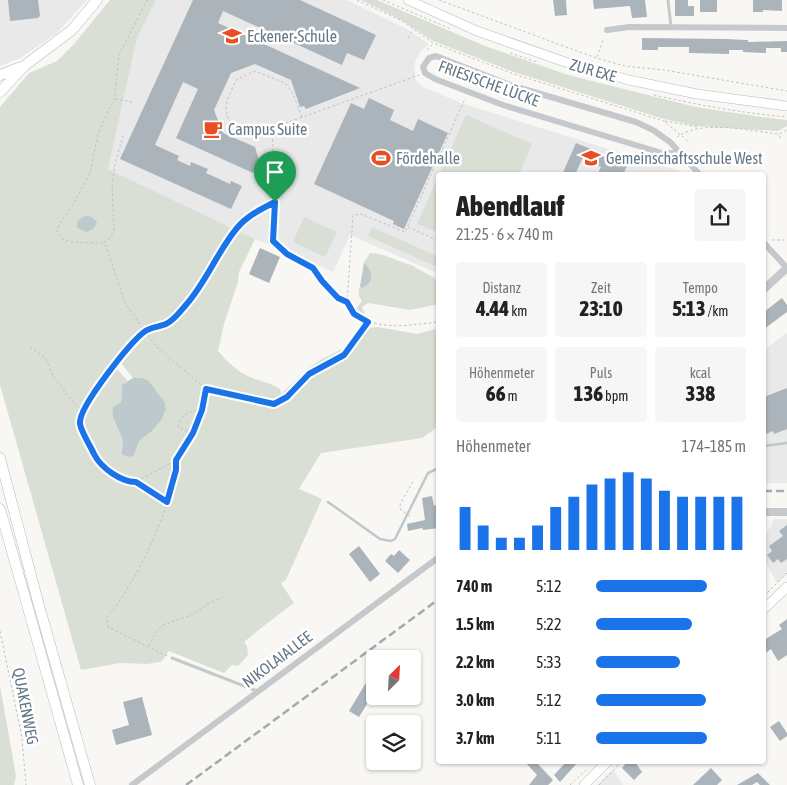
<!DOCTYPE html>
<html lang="de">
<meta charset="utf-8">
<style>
body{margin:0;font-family:"Asap Condensed",sans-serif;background:#f6f6f6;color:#222;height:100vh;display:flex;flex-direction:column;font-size:19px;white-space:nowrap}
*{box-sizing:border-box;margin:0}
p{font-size:16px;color:#767676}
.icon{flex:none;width:28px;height:28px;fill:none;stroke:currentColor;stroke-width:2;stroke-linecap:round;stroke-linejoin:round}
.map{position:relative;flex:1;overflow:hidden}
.drawer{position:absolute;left:436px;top:172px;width:330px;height:592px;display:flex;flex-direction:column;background:#fff;border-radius:5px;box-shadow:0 1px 4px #0004}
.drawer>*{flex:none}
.needle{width:32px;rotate:24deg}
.buttons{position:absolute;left:366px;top:650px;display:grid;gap:10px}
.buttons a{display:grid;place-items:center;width:55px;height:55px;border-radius:5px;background:#fff;box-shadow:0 1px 4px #0004;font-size:25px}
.pin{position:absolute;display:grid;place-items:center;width:42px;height:42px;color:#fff;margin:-51px -21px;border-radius:50% 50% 50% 0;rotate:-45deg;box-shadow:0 0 5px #0007}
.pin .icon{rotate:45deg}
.round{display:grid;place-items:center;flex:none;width:52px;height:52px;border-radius:5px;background:#f6f6f6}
.headline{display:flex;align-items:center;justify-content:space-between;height:85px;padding:0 20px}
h1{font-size:28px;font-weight:800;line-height:38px}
.metrics{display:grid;grid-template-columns:repeat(3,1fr);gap:8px;height:85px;padding:5px 20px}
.metrics div{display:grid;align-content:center;border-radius:5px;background:#f6f6f6;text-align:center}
.metrics b{font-size:21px;font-weight:800}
.metrics small{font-size:14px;font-weight:400}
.metrics p{font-size:14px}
.chart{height:140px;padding:10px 20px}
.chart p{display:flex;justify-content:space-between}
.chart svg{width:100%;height:90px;margin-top:5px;stroke:#1a73e8;stroke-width:6}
ul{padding:0 20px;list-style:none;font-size:16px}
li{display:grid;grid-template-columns:80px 60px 1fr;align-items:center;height:38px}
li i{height:12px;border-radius:6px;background:#1a73e8}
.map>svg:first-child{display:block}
.built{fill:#e8e9e8}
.green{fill:#d9dfd5;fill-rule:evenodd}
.water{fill:#bdc9cd}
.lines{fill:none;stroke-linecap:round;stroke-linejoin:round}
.stream{stroke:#bdc9cd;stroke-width:2.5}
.building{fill:#abb4ba}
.secondary-casing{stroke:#b5bbbf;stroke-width:10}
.trunk-casing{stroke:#b7bbbe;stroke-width:11}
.path{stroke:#bec1c3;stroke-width:1;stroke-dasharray:2.5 2.5;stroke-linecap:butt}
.service{stroke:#c5c9cc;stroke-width:3}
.minor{stroke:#c5c9cc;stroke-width:6}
.tertiary{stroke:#c5c9cc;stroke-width:8}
.secondary{stroke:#fff;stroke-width:9}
.trunk{stroke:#fff;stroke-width:10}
.rail{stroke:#a3aab0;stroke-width:2.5;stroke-dasharray:8 4;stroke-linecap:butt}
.route-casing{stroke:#fff;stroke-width:10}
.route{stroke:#1a73e8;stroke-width:6}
.labels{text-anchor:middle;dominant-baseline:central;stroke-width:5;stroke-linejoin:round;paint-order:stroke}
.poi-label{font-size:16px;fill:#657886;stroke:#fff;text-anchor:start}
.street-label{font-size:16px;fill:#657886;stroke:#fff}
</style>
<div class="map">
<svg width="787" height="785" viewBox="0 0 787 785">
<rect width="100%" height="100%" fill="#f8f7f4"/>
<path class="built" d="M0,0H87L56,34L20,58L0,66Z
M156,0H347L407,29L429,44L420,52L414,65L416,80L423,87L461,103L692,175H439V274L350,235L333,272L253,238L108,169L137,38Z
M787,333V483H764V350Z
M774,519H787V574L777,583L764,560V539Z
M613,769L623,785H597Z"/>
<path class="green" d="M110,0H156L137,38L108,169L255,239L239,272L238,282L224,324L218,351C227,361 235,370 248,376C259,382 269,381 280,389L281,394L307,369L322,359L344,348L362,325L367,328L378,327L417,334L439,328V426L422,438L321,453L299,489L322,499L286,580L281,583L294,603L261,628L244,642L247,646L248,655L238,666L232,665L224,673L169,651L162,661L159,662L148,664L120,663L81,670L0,385V107L29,73L57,61L74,44ZM121,363L133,378H141L165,403L166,409L162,419L152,431L139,441L134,455L121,451L123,440L114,421L117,404L121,402L122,385L128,381L117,369Z
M361,0H377L485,46L568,75L696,107L761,117L787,120V126L778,131L696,126L664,119L514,72L433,41L401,20Z
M466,115L532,144L519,175H439Z
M439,175V233L417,224Z
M304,217L337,232L325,257L293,242Z
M372,227L439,257V268L368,236Z
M370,253C387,254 399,262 414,266L416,268L439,280V304L410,310L368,303L362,307L365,315L356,309L362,301C358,296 358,292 360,286L361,287L364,263L363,264Z
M0,686L16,776L14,785H0Z"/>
<path class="water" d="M87,216L92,217L97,222L93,229L87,232L77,228V222L82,217Z
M364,263C373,271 375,282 362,288L360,286Z
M133,378H141L148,380L165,403L166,409L162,419L152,431L139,441L134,455L129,457L122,454C121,449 124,443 122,438C118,427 111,419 113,407L121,402L122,385Z"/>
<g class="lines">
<path class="stream" d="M764,446L787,443
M328,502L380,539L391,541L395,539L428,473L439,468"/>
</g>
<path class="building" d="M8,0H38L40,16L38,18L10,21Z
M193,0H300L376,35L364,60L347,53L342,65L223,11L218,23L360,88L306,109L304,106L300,107L291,80L255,64L231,73L214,110L223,133L255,147L259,160L253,173L176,138L198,89L183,82L155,145L179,156L177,160L190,166L191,162L208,169L206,173L230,184L231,181L242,186L231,209L120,159Z
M553,0H566L567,15L555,16Z
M593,0H645L647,17L632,18L630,6L594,9Z
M675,0H688V6H694V16H675Z
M700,0H717V12H700Z
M753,0H782V11L763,10V12H753Z
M642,38L725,39L748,40V42L787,41V52H781V48H766V53L743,52V50H729V54L689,53V47H658V50H642Z
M369,98L394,110L390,120L413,131L418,119L448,133L404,229L393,224L394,221L314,184L351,103L364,109Z
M576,143L615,159V161L627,166L623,175H597L601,167L582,159L575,175H562Z
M260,248L280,257L269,283L249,274Z
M782,298L787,305V312L764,329V312Z
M787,388V429L774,434L773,431L764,435V397Z
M432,496L434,506L436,505L439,528L423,530L422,528L408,531L407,524L425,520L422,498Z
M787,525V559L781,563L778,559L773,563L767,555L772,551L769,546L783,536L779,531Z
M359,546L380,574L370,582L349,554Z
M399,550L410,560L398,573L385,561L391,554L394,556Z
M787,619V655L778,661L771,649L764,654V640L782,629L779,625Z
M370,676L375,679V691L359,717L349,711Z
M142,697L152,735L116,745L112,730L129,725L123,702Z
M779,721L787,733V736L780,741L770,727Z
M525,762H536L553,780L548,785H529L537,775Z
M566,762H578L560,782L554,775Z
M627,762H635L642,772L634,780L622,768Z
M711,768L722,780L717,785H693Z
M758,773L770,785H760L757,782L752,785H737Z"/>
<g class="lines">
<g class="secondary-casing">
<path id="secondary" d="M408,0L477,31L565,62L629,80L697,94L787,106
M764,609L787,587
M584,785L607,762"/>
</g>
<g class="trunk-casing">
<path id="trunk" d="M0,75L21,67
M0,92L24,66L72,30L97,0
M0,458L38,602L90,785
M0,509L78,785"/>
</g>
<path class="path" d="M147,0L119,55L114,99L98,134L90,173L74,203L59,225L57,232L62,239L72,242L103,243L106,246L125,303L145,331L168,323L186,305L201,285L221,250L238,227L250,216L275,202L272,128
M357,0L402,21L433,43L514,74L664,121L690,143
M383,0L451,29
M439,0L596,58L625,66L664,70L787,91
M408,38L413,30
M427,50L433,44
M510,53L537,62
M597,57L604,38
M654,95C698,105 742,113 787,117
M115,99L132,102
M302,117L292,92L285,83L255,71L236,80C233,88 227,98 226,106C226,134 252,133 272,128L419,75
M665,121L698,127
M677,137C702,119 749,131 779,134
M780,138L779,134L787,130
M275,203L273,241L287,254L313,268L338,298L347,302L353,215L361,214L405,232L465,99
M408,227L439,241
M772,240H787
M104,242L111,237L114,230L112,184L115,164L123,136
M347,302C369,335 405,325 439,322
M30,347L46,359L54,378L63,387L66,395L82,410
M206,389L202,409L193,433L176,460L136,482C122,482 102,469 95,456C91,447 82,435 80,425C75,403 130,347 145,331L157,347L206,389L274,404L287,397L309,374L344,355L368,322
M192,433L178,427C181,414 190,411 202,409
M136,482L166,502
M410,516L401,510L400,505L403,499L413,481
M764,596L787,573
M0,631L22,738L26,785
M149,646L156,632L163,625L191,615L202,609L206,604L222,598
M167,656L108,627C104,615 111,614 117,605C121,600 124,594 127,589C146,560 176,494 176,460
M570,785L588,768
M599,785L621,762"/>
<path class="service" d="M668,0L671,27
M172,658L257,691"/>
<path class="minor" d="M607,30L629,27L787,28
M679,153H662L503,105L435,79L425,73L423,67L429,58L436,56L510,85L636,122L653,130L670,142L700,175
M764,243L787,268
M132,785L439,557"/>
<path class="tertiary" d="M764,289L787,268
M764,512H787"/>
<use href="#secondary" class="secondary"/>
<use href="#trunk" class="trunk"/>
<path class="rail" d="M764,491H787
M186,785L439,599"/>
</g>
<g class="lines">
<g class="route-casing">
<path id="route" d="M275,202L273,241L287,254L313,268L322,281L338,298L347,302L354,314L368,322L344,355L309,374L287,397L274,404L206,389L202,410L193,433L176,460V470L167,502L136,482C121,482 101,468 94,454C91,447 80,430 80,423C79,406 130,343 144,332C150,327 159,327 166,324C173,321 180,312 185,306C206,283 217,252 237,228C247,216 261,209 275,202Z"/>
</g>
<use href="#route" class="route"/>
</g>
<defs>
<g id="school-bare" transform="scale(1.5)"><path d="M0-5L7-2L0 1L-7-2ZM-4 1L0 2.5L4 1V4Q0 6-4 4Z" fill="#e94e23" stroke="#fff" stroke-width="2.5" paint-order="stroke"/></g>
<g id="cafe-bare" transform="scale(1.5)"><path d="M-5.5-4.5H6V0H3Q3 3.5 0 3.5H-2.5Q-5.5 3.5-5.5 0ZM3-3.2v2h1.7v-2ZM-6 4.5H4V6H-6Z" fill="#e94e23" stroke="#fff" stroke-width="2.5" paint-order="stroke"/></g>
<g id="stadium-bare" transform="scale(1.5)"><path d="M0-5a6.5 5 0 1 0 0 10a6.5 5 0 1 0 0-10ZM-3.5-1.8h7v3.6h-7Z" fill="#e94e23" stroke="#fff" stroke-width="2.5" paint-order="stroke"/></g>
</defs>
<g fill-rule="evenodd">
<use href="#school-bare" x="232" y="36"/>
<use href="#cafe-bare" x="213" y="129"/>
<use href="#stadium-bare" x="381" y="158"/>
<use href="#school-bare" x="591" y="158"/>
</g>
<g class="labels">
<g class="poi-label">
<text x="247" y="36">Eckener-Schule</text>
<text x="228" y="129">Campus Suite</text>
<text x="396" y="158">Fördehalle</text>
<text x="606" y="158">Gemeinschaftsschule West</text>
</g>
<g class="street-label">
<text transform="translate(593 70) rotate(16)">ZUR EXE</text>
<text transform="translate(489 83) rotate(20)">FRIESISCHE LÜCKE</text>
<text transform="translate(277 659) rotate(-37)">NIKOLAIALLEE</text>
<text transform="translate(26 706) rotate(79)">QUAKENWEG</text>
</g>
</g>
</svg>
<div class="buttons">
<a><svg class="needle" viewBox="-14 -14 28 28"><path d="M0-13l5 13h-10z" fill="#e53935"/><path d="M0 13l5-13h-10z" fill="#767676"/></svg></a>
<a><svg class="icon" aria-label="layers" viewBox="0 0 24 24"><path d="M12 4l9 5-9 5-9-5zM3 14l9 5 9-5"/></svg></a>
</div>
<div class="pin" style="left:275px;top:202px;background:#1e9e55"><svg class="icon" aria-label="arrive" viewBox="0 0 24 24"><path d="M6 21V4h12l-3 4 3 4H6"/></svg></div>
<section class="drawer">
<div class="headline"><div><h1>Abendlauf</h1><p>21:25 · 6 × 740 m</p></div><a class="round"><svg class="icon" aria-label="share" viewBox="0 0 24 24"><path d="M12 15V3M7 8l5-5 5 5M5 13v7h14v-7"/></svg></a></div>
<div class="metrics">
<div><p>Distanz</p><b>4.44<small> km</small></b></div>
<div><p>Zeit</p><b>23:10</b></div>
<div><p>Tempo</p><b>5:13<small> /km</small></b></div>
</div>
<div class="metrics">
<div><p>Höhenmeter</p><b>66<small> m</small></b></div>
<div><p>Puls</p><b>136<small> bpm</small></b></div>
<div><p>kcal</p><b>338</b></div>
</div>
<div class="chart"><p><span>Höhenmeter</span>174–185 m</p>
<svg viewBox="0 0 160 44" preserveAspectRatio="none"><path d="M5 44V23M15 44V32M25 44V38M35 44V38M45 44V32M55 44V23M65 44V18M75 44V12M85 44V9M95 44V6M105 44V9M115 44V15M125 44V18M135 44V18M145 44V18M155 44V18"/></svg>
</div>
<ul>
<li><b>740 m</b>5:12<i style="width:74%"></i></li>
<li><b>1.5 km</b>5:22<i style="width:64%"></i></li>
<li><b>2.2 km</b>5:33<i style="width:56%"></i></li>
<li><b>3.0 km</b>5:12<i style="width:73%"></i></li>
<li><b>3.7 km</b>5:11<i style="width:74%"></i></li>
</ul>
</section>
</div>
